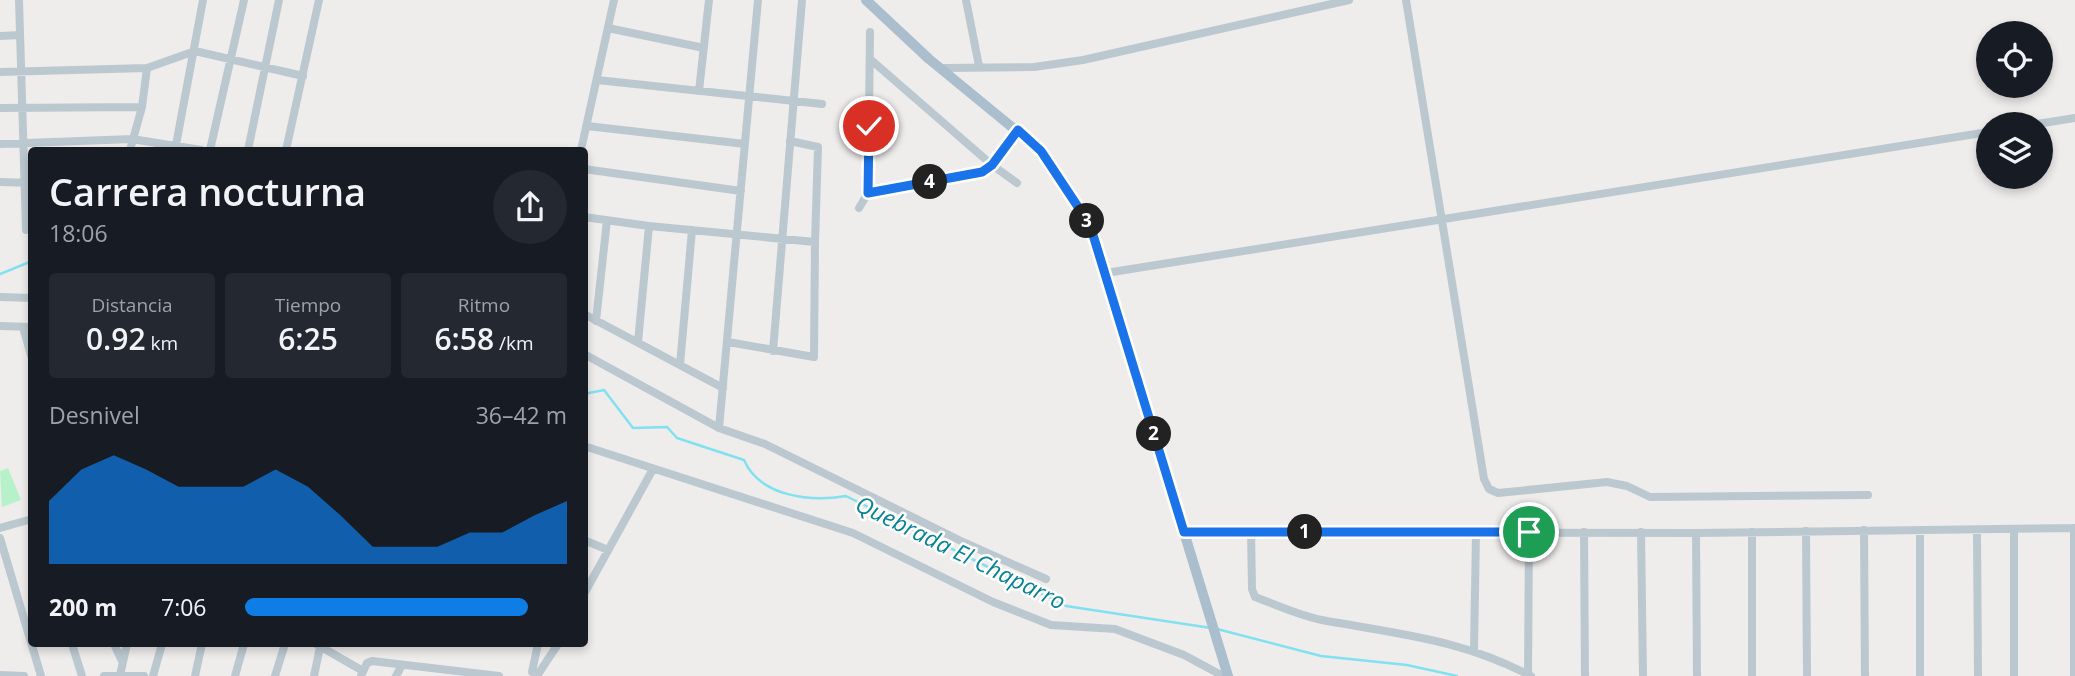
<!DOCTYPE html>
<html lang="es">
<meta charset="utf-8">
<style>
body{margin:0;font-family:"Open Sans",sans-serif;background:#242831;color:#f1f3f6;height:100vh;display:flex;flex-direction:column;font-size:26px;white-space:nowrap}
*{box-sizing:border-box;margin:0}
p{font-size:23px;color:#9ea1a6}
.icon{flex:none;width:38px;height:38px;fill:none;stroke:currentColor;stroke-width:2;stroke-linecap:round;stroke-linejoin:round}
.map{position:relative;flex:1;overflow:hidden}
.drawer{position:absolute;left:28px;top:147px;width:560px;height:500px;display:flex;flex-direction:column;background:#171b24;border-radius:7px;box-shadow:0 4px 10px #0003}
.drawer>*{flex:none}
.fabs{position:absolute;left:1976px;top:21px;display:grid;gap:14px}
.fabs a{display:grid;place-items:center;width:77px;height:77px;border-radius:50%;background:#171b24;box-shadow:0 4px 10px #0003;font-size:35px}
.pin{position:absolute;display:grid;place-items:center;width:60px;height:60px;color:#fff;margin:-30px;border:4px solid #fff;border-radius:50%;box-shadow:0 2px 7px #0007}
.km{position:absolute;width:35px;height:35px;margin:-18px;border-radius:50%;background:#222;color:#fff;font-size:19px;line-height:35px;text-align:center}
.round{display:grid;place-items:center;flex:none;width:74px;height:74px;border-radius:37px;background:#242831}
.headline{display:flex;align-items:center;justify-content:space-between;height:119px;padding:0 21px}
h1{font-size:38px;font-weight:600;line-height:52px}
.stats{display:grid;grid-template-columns:repeat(3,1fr);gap:10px;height:119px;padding:7px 21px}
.stats div{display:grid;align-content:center;border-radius:7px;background:#242831;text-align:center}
.stats b{font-size:30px;font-weight:600}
.stats small{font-size:19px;font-weight:400}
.stats p{font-size:19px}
.chart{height:196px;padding:14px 21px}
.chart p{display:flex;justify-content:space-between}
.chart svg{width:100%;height:126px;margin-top:7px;fill:#0f7de6;opacity:.7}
ul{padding:0 21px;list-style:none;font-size:23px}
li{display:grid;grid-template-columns:112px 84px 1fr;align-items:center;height:52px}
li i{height:18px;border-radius:9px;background:#0f7de6}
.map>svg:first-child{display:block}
.green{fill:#b7f1c9}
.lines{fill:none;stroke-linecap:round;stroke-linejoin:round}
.stream{stroke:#81e1f0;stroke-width:2.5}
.minor{stroke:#bcc8d0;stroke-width:8}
.major{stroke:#aabecd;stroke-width:10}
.route-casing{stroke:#fff;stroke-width:14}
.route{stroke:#1a73e8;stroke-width:9}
.labels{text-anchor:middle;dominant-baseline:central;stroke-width:5;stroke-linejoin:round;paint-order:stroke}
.water-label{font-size:23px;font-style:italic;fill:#078296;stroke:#fff}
</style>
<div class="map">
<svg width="2075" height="676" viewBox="0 0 2075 676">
<rect width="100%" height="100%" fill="#efecec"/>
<path class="green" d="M8,468L21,500L2,507L0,471Z"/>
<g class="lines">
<path class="stream" d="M0,274L32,261
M584,394L604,390L633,428L667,427L677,438L744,460C760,497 811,502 846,496L1066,606L1211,628
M1217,629L1321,656L1407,665L1457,676"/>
<path class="minor" d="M19,0L26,230
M966,0L979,66
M1406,0L1484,479L1489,489L1498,493L1607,482L1627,486L1650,497L1868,495
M608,28L704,48
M0,36L20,35
M870,59L992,165L1017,183
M944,68L1034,67L1083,60L1349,0
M0,72L147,68L195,51L303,76
M597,80L822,104
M699,91L709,0
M0,108L142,107
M2037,124L2075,118
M587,126L745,144
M0,144L132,139L201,150
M176,145L203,0
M130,150L142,107L147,68
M210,150L244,0
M248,150L279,0
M286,150L319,0
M581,150L614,0
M584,169L741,191
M0,182L32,183
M868,193L982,172L992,165L1018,130
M859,208L868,193L870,32
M584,217L649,226L815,242L818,147L790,141
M1106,273L1988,132
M0,297L32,298
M584,314L723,388
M596,321L607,220
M0,326L32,327
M23,327L32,359
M638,342L649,226
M728,342L814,357L815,242
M773,351L802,0
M584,354L719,428L765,444L963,542L1046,579
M680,365L692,230
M719,428L758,0
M584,446L853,533L993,602L1051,625L1115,629L1184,655L1223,676
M0,528L32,519
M2074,528V676
M1864,530L1865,676
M1920,530V676
M1977,530L1978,676
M1806,531L1807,676
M1184,532L1696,533L2075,528
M1251,532L1252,589L1255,597C1277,605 1300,616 1322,620C1398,634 1461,639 1531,676
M1584,532L1585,676
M1641,532L1643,676
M1752,532V676
M1696,533L1697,676
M0,538L41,676
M584,540L608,550
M584,594L653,469
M72,644L82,676
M114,644L122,661
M316,644L363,671
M1474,650L1476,532
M0,675L24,676
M120,675L127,644
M538,675L532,672L538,644
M1528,675L1529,532
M104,676H144
M153,676L162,644
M195,676L202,644
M235,676L244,644
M275,676L285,644
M314,676L320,647
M361,676L367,663L372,661L499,676
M396,676L401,667
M537,676L558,644
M2014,676V529"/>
<path class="major" d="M866,0L929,59L1041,151L1090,225L1228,676"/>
</g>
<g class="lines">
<g class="route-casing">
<path id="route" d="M869,126L868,193L982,172L992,165L1018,130L1041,151L1090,225L1184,532H1529"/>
</g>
<use href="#route" class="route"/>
</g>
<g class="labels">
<g class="water-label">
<text transform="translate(961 552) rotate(26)">Quebrada El Chaparro</text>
</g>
</g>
</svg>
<div class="fabs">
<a><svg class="icon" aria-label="locate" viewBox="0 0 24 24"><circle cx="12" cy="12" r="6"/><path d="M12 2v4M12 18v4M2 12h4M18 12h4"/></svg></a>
<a><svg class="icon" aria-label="layers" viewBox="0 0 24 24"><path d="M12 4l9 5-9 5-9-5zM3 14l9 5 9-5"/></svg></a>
</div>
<div class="pin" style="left:1529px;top:532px;background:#1e9e55"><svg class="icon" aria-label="arrive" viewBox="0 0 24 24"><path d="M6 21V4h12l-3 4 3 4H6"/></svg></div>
<div class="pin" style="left:869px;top:126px;background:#d93025"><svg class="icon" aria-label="check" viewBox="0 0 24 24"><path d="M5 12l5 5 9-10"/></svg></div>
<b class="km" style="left:1305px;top:532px">1</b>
<b class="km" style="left:1154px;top:434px">2</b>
<b class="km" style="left:1087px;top:221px">3</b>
<b class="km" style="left:930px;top:182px">4</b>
<section class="drawer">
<div class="headline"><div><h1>Carrera nocturna</h1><p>18:06</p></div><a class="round"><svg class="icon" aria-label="share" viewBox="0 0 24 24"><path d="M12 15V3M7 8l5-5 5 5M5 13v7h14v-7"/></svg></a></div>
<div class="stats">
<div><p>Distancia</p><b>0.92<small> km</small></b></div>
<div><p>Tiempo</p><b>6:25</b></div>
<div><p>Ritmo</p><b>6:58<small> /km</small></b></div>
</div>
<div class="chart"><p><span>Desnivel</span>36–42 m</p>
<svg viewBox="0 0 160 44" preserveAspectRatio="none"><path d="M0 44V22L10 11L20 6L30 11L40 17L50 17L60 17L70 11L80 17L90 27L100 38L110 38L120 38L130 33L140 33L150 27L160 22V44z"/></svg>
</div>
<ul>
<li><b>200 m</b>7:06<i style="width:88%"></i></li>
</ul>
</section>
</div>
